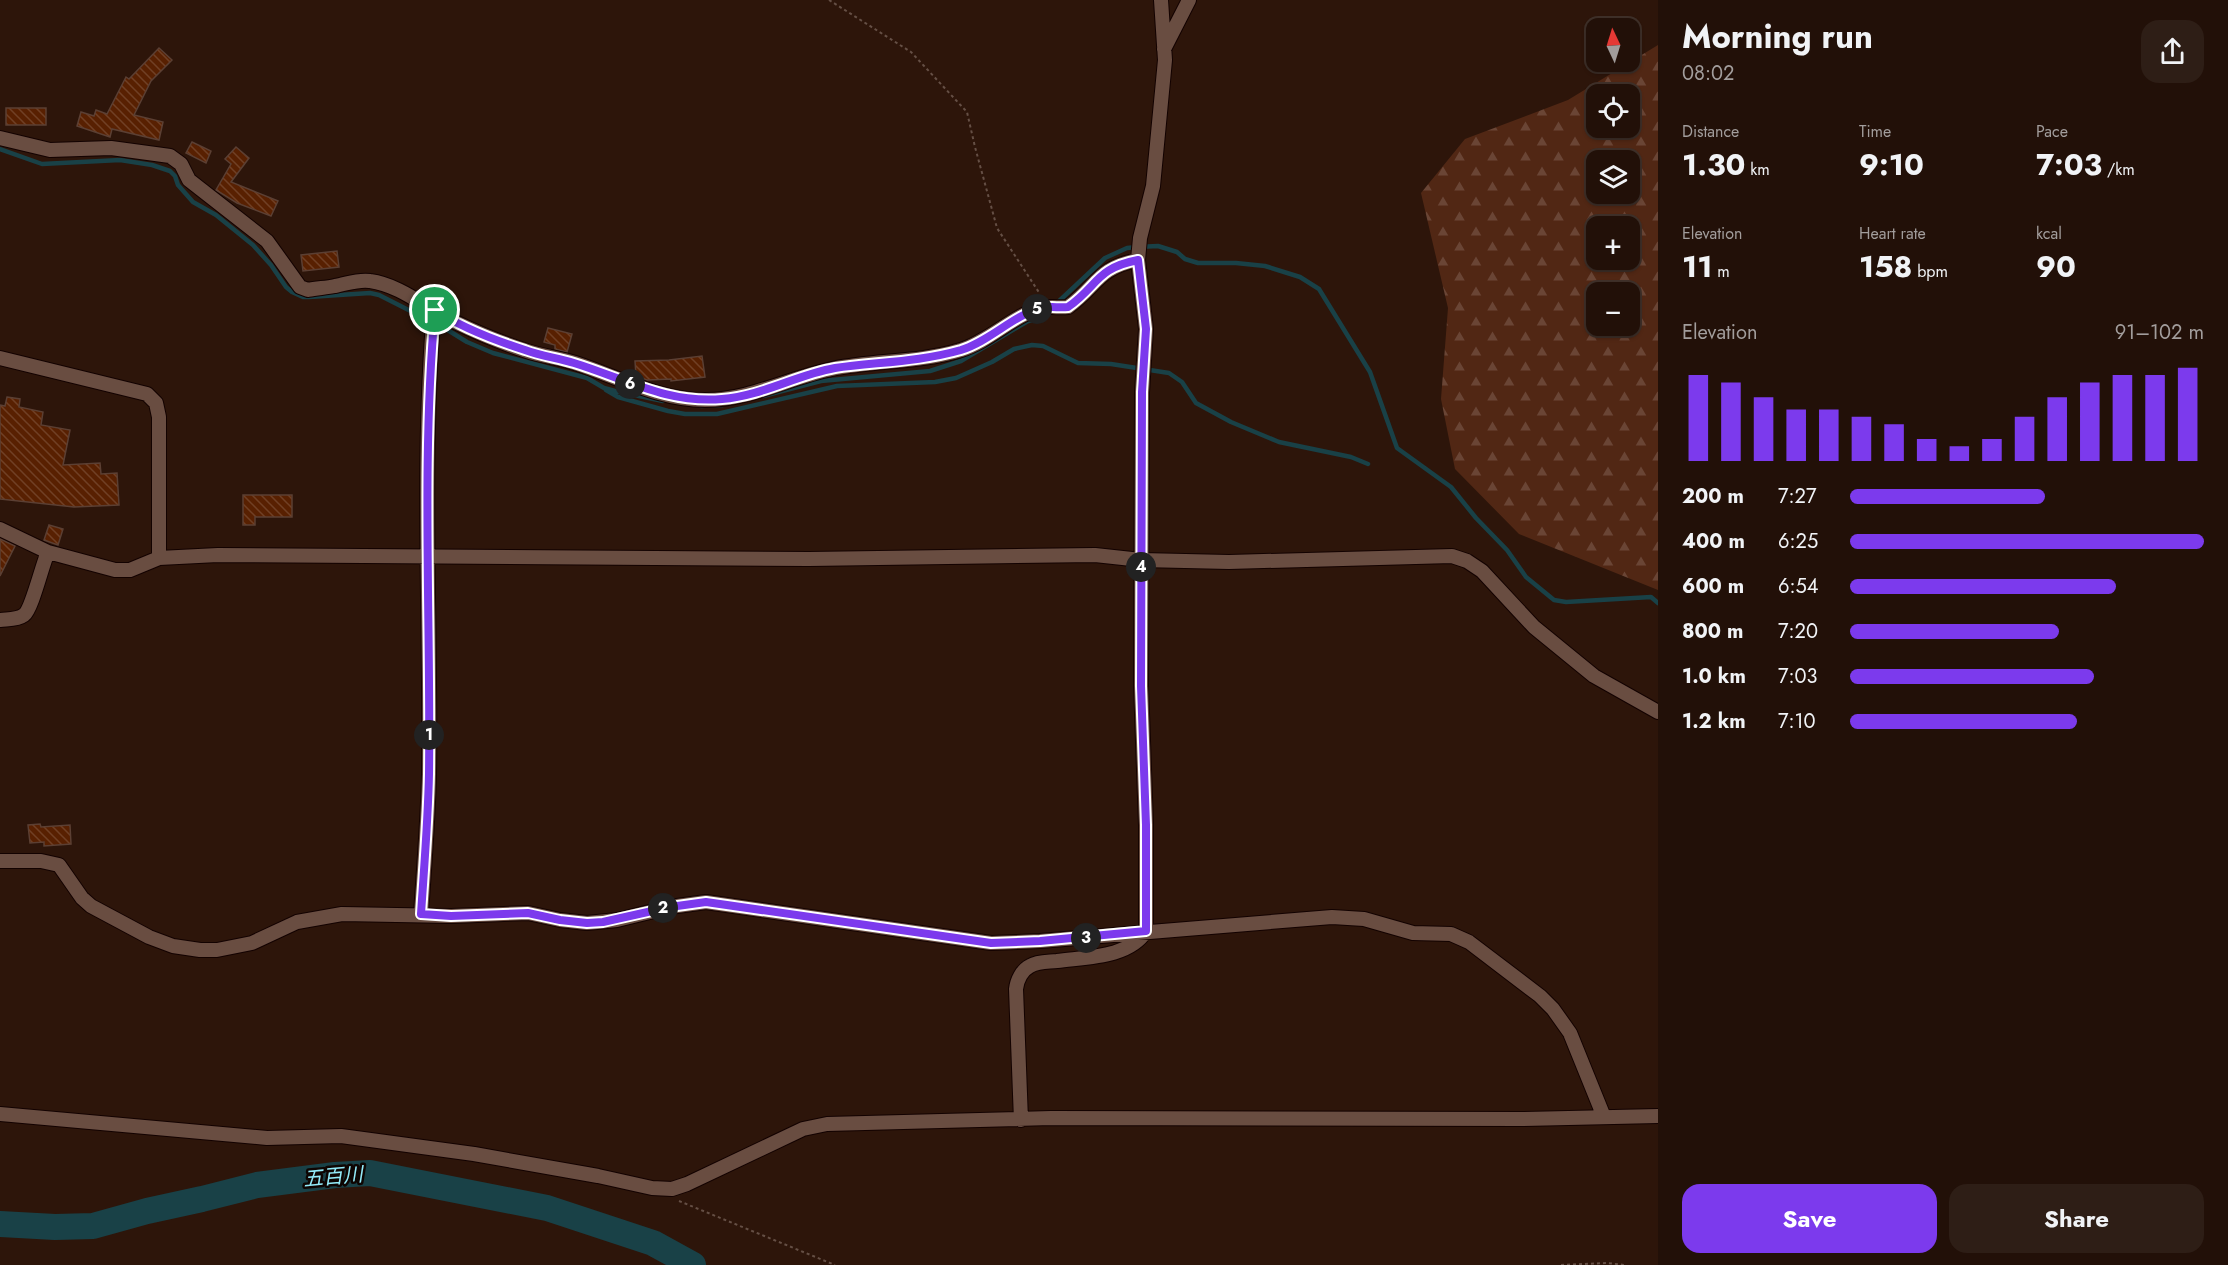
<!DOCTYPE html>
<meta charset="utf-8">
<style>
body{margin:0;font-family:Jost,"Noto Sans JP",sans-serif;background:#2e1e16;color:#f1f3f6;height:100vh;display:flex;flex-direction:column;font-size:22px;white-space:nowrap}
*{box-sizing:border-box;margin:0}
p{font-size:20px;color:#a29d9c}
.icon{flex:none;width:33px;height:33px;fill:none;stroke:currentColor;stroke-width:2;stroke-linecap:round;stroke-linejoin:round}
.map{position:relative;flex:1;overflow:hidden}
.side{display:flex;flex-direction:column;background:#221008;width:570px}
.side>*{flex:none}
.needle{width:39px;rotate:356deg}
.buttons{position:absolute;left:1586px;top:18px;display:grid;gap:12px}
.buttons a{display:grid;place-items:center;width:54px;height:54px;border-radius:12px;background:#221008;box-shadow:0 2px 4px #0004,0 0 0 2px #3f3029;font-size:30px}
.pin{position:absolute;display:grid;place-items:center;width:51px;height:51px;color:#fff;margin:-26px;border:3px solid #fff;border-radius:50%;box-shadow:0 2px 6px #0007}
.km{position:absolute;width:30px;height:30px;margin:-15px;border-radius:50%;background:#222;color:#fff;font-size:16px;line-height:30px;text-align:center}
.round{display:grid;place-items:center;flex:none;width:63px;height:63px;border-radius:18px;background:#2e1e16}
.summary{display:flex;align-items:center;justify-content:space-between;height:102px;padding:0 24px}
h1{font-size:33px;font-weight:700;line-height:45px}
.stats{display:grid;grid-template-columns:repeat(3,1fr);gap:9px;height:102px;padding:6px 24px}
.stats div{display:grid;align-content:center}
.stats b{font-size:30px;font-weight:700}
.stats small{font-size:16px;font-weight:400}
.stats p{font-size:16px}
.chart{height:168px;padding:12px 24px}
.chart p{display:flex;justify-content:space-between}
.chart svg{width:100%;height:108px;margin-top:6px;stroke:#7c3aed;stroke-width:6}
.primary-button{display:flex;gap:12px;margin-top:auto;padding:12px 24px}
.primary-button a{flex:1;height:69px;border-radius:18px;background:#7c3aed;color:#fff;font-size:24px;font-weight:700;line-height:69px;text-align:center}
.primary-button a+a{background:#2e1e16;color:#f1f3f6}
ul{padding:0 24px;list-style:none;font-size:20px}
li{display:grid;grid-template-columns:96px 72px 1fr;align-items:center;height:45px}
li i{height:15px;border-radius:8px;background:#7c3aed}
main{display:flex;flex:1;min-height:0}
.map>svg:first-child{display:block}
.forest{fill:url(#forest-firs);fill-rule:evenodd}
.water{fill:url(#water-waves)}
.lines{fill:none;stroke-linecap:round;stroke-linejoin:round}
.stream{stroke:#194147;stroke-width:4.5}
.river{stroke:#194147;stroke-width:26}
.building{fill:url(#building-back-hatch);stroke:#5b3f33;stroke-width:1.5}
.minor-casing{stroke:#130200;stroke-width:16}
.path{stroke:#654f45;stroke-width:2;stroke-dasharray:3 3;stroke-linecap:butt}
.minor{stroke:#694d41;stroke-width:14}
.route-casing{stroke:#fff;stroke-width:12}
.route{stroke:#7c3aed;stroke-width:8}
.labels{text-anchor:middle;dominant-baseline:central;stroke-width:5;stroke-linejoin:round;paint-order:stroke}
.water-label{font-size:20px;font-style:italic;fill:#93ebf9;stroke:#0e0502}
</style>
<main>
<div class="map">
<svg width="1658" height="1265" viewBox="0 0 1658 1265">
<defs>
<pattern id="forest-firs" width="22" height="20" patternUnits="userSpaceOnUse" patternTransform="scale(1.5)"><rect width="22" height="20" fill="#512714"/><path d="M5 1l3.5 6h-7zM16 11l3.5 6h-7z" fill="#6a4535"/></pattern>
<pattern id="water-waves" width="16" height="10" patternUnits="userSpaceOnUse" patternTransform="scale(1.5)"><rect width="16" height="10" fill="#194147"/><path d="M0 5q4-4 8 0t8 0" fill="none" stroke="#3a5c60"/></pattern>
<pattern id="building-back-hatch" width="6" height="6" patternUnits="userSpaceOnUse" patternTransform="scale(1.5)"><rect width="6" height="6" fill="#582001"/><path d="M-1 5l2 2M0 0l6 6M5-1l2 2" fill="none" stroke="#704025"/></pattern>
</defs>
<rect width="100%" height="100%" fill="#2d150a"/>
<path class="forest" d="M1658,45V590L1519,534L1455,469L1441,399L1448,308L1421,193L1465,139L1568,100ZM1596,94H1629V128H1596ZM1596,160H1629V194H1596ZM1596,226H1629V260H1596ZM1596,292H1629V326H1596Z"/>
<path class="water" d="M0,1214L55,1225L0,1229Z"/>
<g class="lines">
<path class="stream" d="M0,149L42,164L120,160L152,165L170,171L175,176L178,185L193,202L216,215L253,245L271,265L286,287L292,292L303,297H309L370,293L379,295L446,329L467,342L493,353L587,378L604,388L615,391L663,401
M1057,303L1105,258L1127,248L1137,247L1158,246L1177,252L1185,259L1198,263H1236L1265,266L1300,277L1319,289L1370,372L1397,448L1451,487L1476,518L1507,550L1526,577L1554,600L1566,602L1651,597L1658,603
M606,390L618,397L668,411L685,414H717L837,386L935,382L956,378L992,362L1014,349L1032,345L1043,346L1078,363L1111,364L1169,373L1182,382L1196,403L1231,422L1279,442L1351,457L1368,464
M763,396L821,381L930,371L961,361L1028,321L1038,319L1046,312
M701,406L723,405"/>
<path class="river" d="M0,1224L55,1227L93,1226L147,1211L202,1199L257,1185L335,1175L370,1173L547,1208L653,1243L693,1265"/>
</g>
<path class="building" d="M159,48L172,60L151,81L134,115L163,122L159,140L112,129L110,137L77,126L81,112L94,116L96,110L107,114L126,77L129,79Z
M6,108H46V125H6Z
M192,142L211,151L206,163L186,153Z
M236,147L249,158L231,182L278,201L271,216L237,203L216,190L231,164L225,159Z
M337,251L339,267L303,271L301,255Z
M548,328L572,334L567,352L555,349V345L544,342Z
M702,356L705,377L671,381V379L647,380L636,376L635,361L669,360Z
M7,397L20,399L19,407L43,412L41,425L70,430L63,465L100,463L101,474L117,473L119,505L74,507L0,499V405L5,406Z
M243,495H292V517H255V525H243Z
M49,525L63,529L58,545L44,540Z
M0,539L15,546L0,576Z
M40,824L41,827L70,825L71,844L44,846V842L30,843L28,825Z"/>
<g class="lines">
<g class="minor-casing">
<path id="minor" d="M1164,49L1189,0
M0,138L50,150L111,148L170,156L181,164L189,180L267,241L300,287L308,290C317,288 326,288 335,286C347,284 358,279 370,281C401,285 428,310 455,322C478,333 502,343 527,351C542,356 559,358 575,363C618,377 659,400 705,400C750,400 788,378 832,369C875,360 918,363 961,350C990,341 1012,316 1041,308C1050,306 1059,308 1068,307C1098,285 1097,268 1138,260
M0,358L147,394L156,403L159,417V558
M0,529L48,552L115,570H130L159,558L218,555L809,559L1095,555L1141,560L1229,562L1452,556L1467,561L1482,571L1534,627L1594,676L1658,712
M0,620C8,619 17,620 24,615C32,609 42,565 48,552
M0,861H41L59,865L82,898L91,906L149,937L173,946L200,950H217L252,943L297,922L342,914L451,916L528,913L560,920L587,923L617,920L670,907L706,902L991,943L1040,941L1332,917L1364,919L1413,933L1451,934L1469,942L1540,996L1553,1009L1570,1033L1604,1117
M421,914C424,867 428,821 429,774C431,619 421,464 434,310
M0,1114L267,1138L341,1136L474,1154L598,1176L652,1188L672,1189L687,1184L803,1129L827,1124L1051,1118L1523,1119L1658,1116
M1021,1120L1016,989C1017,980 1022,970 1030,966C1038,961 1048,962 1057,961C1086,957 1129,958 1146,931V825L1141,685L1142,392L1146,329L1138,260L1140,238L1153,186L1165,60L1161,0"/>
</g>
<path class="path" d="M829,0L911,52L967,112L975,147L997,228L1040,294
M679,1201L835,1265
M1561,1265L1607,1263L1625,1265"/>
<use href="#minor" class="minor"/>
</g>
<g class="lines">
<g class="route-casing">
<path id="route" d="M1138,260L1146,329L1142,392L1141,686L1146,825V931L1040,941L991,943L706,902L670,907L603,922L587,923L560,920L528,913L451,916L421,914C424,868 428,821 429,774C431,619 421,463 435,310C462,328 494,340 525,350C541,356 558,358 574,363C623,378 668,404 722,399C762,396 796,375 835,368C877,362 919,362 961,350C990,341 1012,316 1041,308C1050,306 1059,308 1068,307C1098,286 1096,268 1138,260Z"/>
</g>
<use href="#route" class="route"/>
</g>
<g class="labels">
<g class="water-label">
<text transform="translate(333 1177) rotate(-5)">五百川</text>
</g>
</g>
</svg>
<div class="buttons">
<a><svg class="needle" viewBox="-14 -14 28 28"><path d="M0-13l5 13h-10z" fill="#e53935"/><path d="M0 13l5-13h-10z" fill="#a29d9c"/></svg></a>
<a><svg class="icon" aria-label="locate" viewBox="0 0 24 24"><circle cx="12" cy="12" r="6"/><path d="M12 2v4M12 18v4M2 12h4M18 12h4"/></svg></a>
<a><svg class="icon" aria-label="layers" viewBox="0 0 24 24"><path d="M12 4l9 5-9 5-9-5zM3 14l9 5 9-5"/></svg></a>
<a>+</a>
<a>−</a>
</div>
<div class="pin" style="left:435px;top:310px;background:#1e9e55"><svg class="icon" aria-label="arrive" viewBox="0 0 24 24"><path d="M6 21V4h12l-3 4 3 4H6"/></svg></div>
<b class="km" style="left:429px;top:735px">1</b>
<b class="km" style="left:663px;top:908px">2</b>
<b class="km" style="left:1086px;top:938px">3</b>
<b class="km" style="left:1141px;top:567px">4</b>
<b class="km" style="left:1037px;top:309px">5</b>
<b class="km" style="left:630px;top:384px">6</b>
</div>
<section class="side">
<div class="summary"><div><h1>Morning run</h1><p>08:02</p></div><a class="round"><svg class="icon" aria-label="share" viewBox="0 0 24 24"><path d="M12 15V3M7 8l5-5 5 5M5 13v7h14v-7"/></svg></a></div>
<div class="stats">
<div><p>Distance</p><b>1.30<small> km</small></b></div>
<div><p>Time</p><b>9:10</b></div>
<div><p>Pace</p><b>7:03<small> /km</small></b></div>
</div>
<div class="stats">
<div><p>Elevation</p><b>11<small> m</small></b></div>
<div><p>Heart rate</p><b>158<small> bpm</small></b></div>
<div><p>kcal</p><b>90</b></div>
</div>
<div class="chart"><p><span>Elevation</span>91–102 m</p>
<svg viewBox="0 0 160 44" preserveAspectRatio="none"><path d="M5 44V9M15 44V12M25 44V18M35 44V23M45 44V23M55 44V26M65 44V29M75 44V35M85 44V38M95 44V35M105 44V26M115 44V18M125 44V12M135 44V9M145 44V9M155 44V6"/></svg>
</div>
<ul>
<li><b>200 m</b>7:27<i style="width:55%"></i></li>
<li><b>400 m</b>6:25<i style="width:100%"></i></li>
<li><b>600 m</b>6:54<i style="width:75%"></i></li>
<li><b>800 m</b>7:20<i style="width:59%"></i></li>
<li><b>1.0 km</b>7:03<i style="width:69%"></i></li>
<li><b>1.2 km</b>7:10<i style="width:64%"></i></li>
</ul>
<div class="primary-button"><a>Save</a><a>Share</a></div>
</section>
</main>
